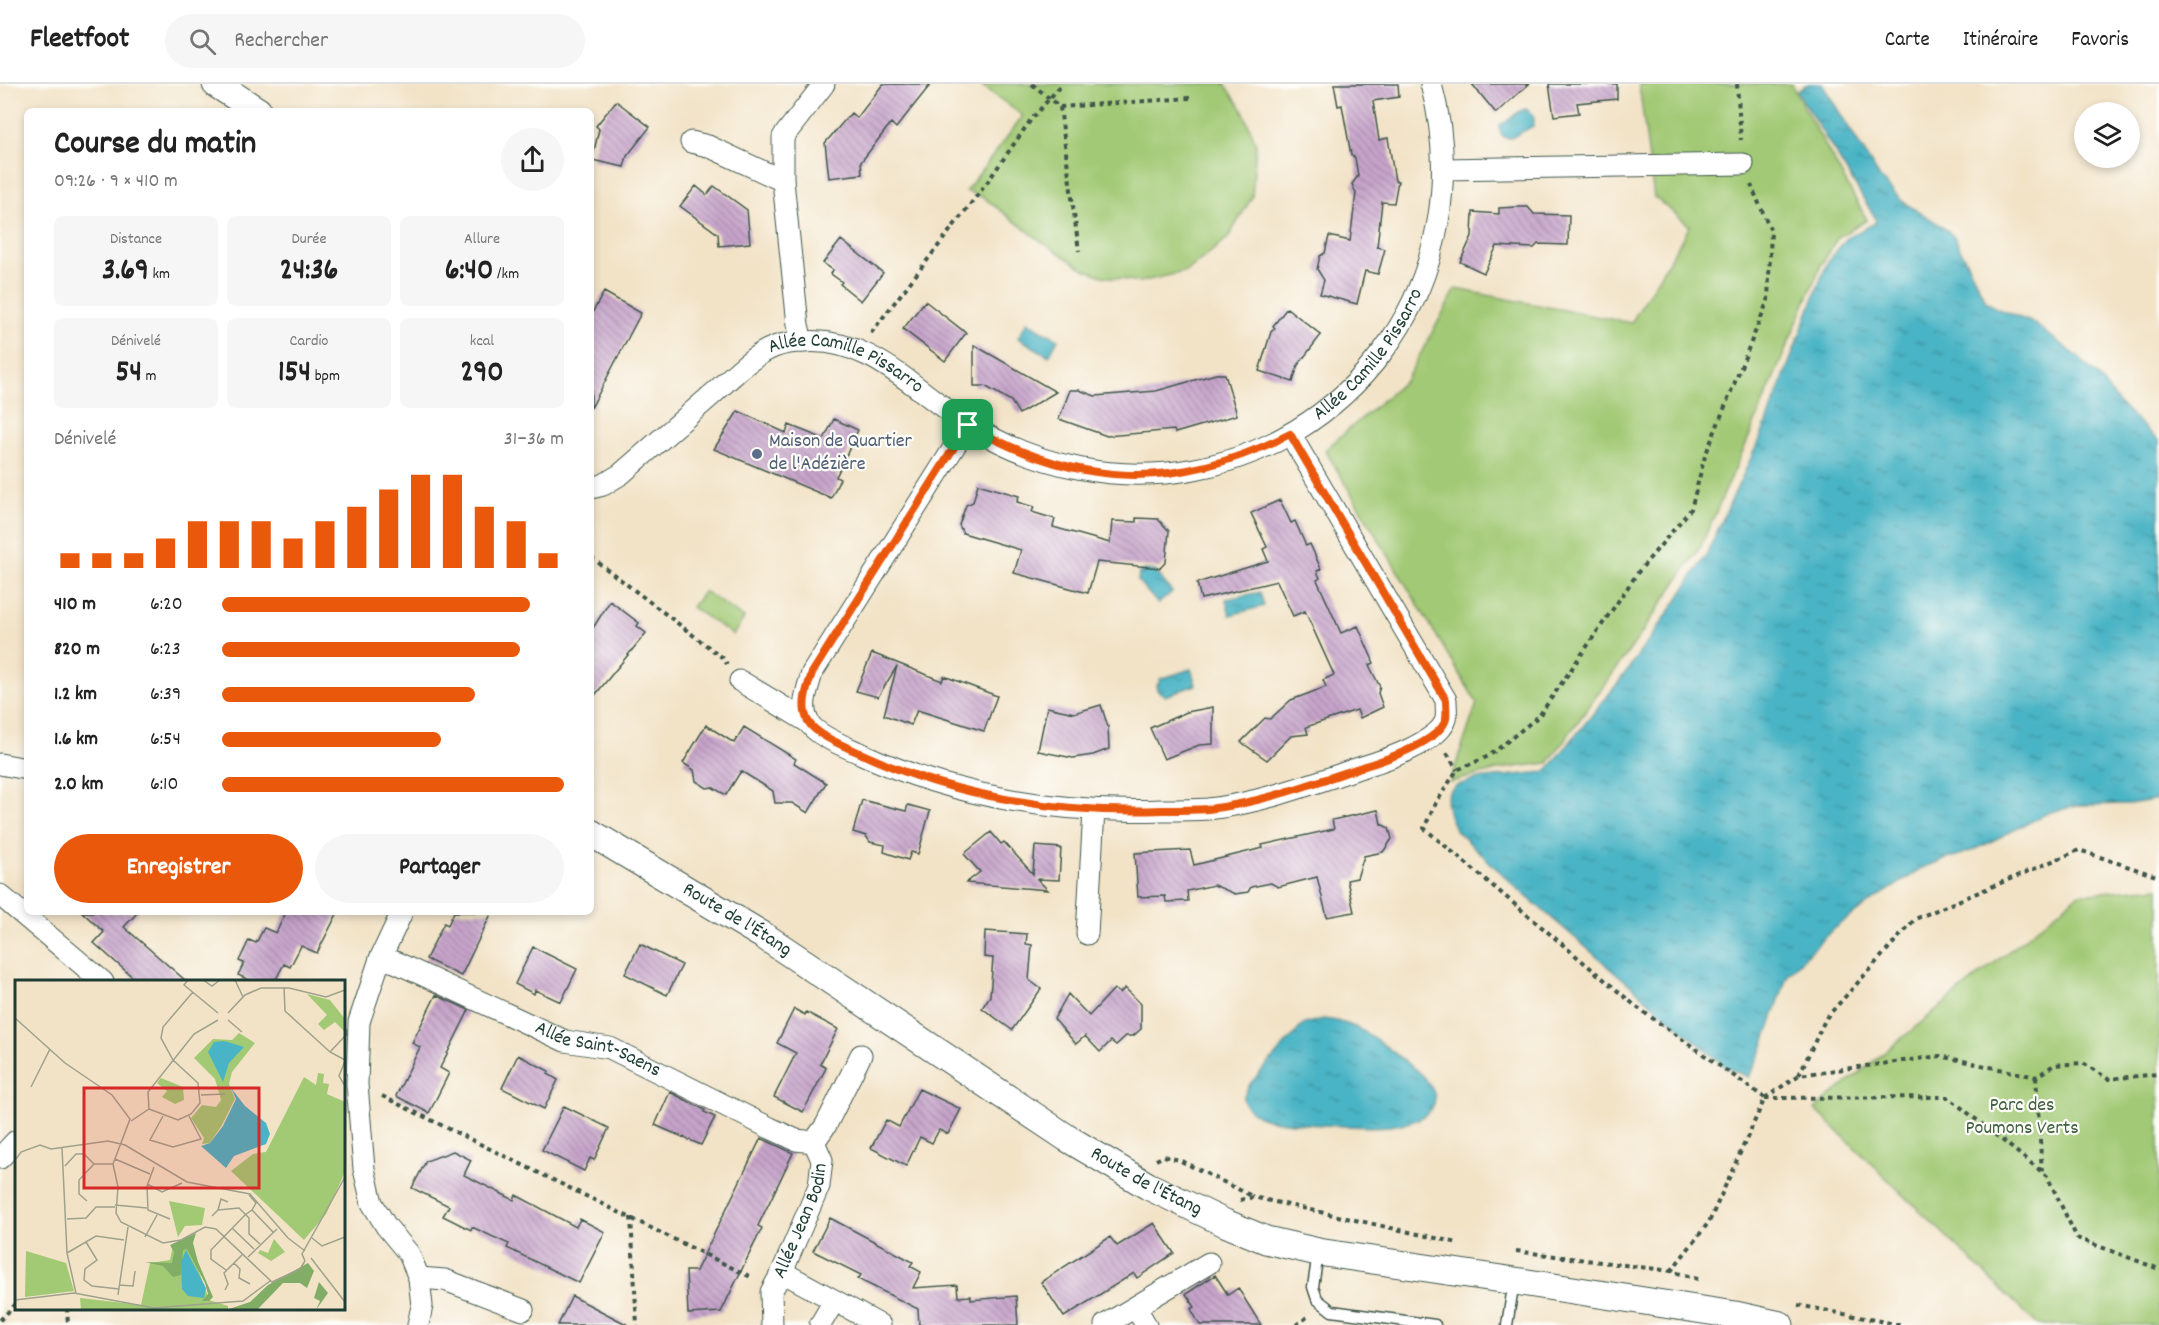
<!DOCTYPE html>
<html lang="fr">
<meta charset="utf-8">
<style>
body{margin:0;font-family:Dekko,sans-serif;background:#f6f6f6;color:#222;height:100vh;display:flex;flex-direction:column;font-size:22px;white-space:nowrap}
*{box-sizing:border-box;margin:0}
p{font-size:20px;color:#767676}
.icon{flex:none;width:33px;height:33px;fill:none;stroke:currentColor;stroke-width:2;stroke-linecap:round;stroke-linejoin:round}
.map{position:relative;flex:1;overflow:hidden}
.panel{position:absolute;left:24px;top:24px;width:570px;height:807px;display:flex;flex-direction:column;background:#fff;border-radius:9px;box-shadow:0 3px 9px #0003}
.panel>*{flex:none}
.buttons{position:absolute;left:2074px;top:18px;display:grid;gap:12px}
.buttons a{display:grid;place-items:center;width:66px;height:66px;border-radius:50%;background:#fff;box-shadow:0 3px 9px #0003;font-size:30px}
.pin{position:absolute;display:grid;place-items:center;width:51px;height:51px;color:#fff;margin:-26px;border-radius:12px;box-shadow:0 3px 9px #0006}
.round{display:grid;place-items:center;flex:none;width:63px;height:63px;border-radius:32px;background:#f6f6f6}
.headline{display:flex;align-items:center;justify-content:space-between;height:102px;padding:0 30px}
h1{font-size:33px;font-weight:700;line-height:45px}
.figures{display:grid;grid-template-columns:repeat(3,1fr);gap:9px;height:102px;padding:6px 30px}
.figures div{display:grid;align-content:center;border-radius:9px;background:#f6f6f6;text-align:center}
.figures b{font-size:30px;font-weight:700}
.figures small{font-size:16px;font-weight:400}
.figures p{font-size:16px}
.chart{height:168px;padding:12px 30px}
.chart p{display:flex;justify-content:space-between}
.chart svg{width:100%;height:108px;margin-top:6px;stroke:#ea580c;stroke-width:6}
.primary-button{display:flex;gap:12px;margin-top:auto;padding:12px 30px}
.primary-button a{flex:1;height:69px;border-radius:36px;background:#ea580c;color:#fff;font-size:24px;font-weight:700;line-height:69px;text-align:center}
.primary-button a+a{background:#f6f6f6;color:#222}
ul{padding:0 30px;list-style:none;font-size:20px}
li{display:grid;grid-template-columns:96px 72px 1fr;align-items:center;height:45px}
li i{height:15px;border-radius:8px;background:#ea580c}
header{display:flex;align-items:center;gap:36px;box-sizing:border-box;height:84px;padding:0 30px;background:#fff;border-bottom:2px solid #e0e0e0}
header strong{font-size:28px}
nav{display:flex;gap:33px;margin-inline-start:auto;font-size:21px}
.search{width:420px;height:54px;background:#f6f6f6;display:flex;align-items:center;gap:15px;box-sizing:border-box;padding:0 21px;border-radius:33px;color:#767676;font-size:22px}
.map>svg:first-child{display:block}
.park{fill:#a2c974;stroke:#608354;stroke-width:1.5}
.water{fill:url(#water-ripples);stroke:#34787c;stroke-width:1.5}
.building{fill:url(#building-back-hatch)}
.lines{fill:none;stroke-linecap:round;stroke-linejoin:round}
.service-casing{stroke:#3f564a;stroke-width:13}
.minor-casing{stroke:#3f564a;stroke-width:23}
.tertiary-casing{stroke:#3f564a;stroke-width:29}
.path{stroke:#3f564a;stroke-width:4;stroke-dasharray:4.5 4.5;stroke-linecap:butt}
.service{stroke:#fff;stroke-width:10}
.minor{stroke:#fff;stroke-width:21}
.tertiary{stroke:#fff;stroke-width:27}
.route-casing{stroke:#fff;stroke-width:12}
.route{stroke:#ea580c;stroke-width:8}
.service-dot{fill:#5c6f8a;stroke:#fdfcf7;stroke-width:2}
.labels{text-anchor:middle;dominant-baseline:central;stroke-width:4.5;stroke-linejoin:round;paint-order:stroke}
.street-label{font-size:20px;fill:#1f3d34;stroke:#fdfcf7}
.service-label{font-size:20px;fill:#4e5e75;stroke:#fdfcf7;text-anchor:start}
.park-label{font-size:20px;fill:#406044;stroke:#fdfcf7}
.inset-road{fill:none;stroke:#9ea18c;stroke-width:1.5}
.view{fill:#d62828;fill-opacity:0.15;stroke:#d62828;stroke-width:3}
.inset-edge{fill:none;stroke:#1f3d34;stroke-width:3}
</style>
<header>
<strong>Fleetfoot</strong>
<div class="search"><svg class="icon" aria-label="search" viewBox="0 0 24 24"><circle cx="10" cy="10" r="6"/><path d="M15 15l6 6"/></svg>Rechercher</div>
<nav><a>Carte</a><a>Itinéraire</a><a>Favoris</a></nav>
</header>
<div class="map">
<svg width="2159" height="1241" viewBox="0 0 2159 1241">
<defs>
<pattern id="water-ripples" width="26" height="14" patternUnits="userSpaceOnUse" patternTransform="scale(1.5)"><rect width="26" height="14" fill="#48b4c5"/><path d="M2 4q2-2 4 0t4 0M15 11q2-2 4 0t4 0" fill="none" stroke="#3b94a1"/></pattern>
<pattern id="building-back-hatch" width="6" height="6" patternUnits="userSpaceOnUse" patternTransform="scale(1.5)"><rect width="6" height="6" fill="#c7a4cb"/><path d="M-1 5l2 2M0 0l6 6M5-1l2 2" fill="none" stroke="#a187a6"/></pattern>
</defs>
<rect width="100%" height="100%" fill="#fdfcf7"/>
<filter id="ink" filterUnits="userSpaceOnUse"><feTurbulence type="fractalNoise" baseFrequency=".0167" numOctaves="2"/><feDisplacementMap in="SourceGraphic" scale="12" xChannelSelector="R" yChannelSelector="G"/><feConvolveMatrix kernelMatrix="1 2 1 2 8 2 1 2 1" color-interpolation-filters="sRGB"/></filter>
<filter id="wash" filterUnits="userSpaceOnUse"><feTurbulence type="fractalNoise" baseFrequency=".008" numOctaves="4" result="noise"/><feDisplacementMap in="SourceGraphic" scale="24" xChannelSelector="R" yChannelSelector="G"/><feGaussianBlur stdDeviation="1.35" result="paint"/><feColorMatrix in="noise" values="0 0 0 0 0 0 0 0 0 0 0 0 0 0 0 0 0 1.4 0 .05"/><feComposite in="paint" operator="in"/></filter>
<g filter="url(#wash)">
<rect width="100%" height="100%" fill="#f2e3c7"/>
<path class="park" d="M980,0H1225L1243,26L1256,60L1252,113L1228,154L1187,187L1140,198L1102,192L1082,184L1045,160L984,114L966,107L1023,32Z
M1639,0H1791L1867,136L1838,153L1821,181L1746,360L1701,462L1634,560L1548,679L1506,684L1450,698L1477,619L1325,366L1406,296L1456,205L1631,239L1690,142L1654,113Z
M704,507L744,534L733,551L692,523Z
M2159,803V1241H2038L1815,1025L2079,810Z"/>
<path class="water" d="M1809,0H1822L1880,94L1903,118L1939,140L1954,153L1986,217L1996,224L2033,239L2077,272L2096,290L2122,323L2159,357V715L2129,720L2082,721L2050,728L1974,766L1926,782L1875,815L1833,845L1788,890L1761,968L1749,993L1727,984L1519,806L1455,745L1449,731L1446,717L1449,708L1455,702L1477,695L1544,688L1549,684L1618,599L1679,514L1706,471L1762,350L1827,179L1847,154L1875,139L1876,135L1797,7Z
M1526,25L1533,30L1534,37L1533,42L1511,54L1503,53L1500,48L1499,41C1510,39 1515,26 1526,25Z
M1027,238L1058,255L1049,272L1018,254Z
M1145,486L1155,487L1172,508L1158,520L1138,497L1139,489Z
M1260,508L1264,522L1230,531L1226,515Z
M1191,585L1196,601L1165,612L1157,606V601L1160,598V595Z
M1323,935C1357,937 1381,959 1407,979C1418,987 1441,1005 1433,1022C1420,1050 1350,1042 1325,1041C1308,1040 1272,1039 1257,1031C1250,1027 1244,1022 1243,1014L1250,1000L1300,944L1304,940Z"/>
<g id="blocks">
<path class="building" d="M883,0H931L896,44L891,39L861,78L862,90L829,94L825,59L851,29L857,34Z
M1334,0H1398L1399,13L1373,17L1379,56L1388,54L1395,97H1398L1394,119L1382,118L1377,163L1385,165L1378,190L1365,187L1357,220L1320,210L1324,196L1317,185L1320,172L1325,169L1329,152L1350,157L1356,109L1352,100L1358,92L1355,74L1351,71L1342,21L1338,22Z
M1472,0H1529L1496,29Z
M1549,0H1617V15L1577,19L1579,29L1554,32Z
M616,17L650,43L627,72L624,83L592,76L599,45L596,42Z
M696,102L707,111L714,102L747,126L750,159L719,162L718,150L680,122Z
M1518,123H1528L1534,130L1569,131L1568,161L1538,160L1534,164L1497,162L1484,189L1460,178L1472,152L1473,128L1499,130V124Z
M841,156L883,189L861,217L840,200L842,198L831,190L833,186L823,179Z
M604,208L641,229L591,324V231Z
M925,217L966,249L945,277L903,245Z
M1287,224L1321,251L1298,281L1293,298L1259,287L1271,248L1275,244L1273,242Z
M974,261L1056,308L1019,330L1011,317L985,302H974Z
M1216,290H1225L1237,331L1175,349L1174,346L1107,352L1059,335L1070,306H1079L1095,312L1156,307Z
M738,327L786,349L789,341L824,355L834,335L858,346L836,393L840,395L831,414L714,365Z
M978,400L1019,412L1017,418L1034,423L1032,428L1055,435L1053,443L1110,459L1112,437L1136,438V434L1158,435L1169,447L1166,478L1160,484L1097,478L1088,509L1014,489L1021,466L963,449L959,441L966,421L973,418Z
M1280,416L1291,439L1295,437L1306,462L1310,460L1321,485L1317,487L1320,494L1317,496L1341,549L1358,542L1374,579L1369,581L1380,603L1378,609L1383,623L1360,634L1357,626L1306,643L1308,650L1291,652L1267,676L1241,658L1265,634L1270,635L1291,616L1326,603L1323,596L1334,591L1305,527L1293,532L1277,497L1201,515L1197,499L1268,477L1263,465L1267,463L1251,429Z
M610,517L639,539L637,542L646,549L591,616V547Z
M872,569L942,597L944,592L997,612L984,647L917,626L911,641L884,631L897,582L878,613L856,607Z
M1101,621L1108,643L1109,665L1093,671L1073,674L1038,667L1047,623L1074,629Z
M1213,623V660L1199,661L1164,675L1150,644L1187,628Z
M706,641L734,659L744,643L796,675L794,679L826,699L808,729L792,719H775L773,707L741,687L726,711L712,703L707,704L696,697L694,686L683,679Z
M862,716L906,727L908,721L930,727L918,770L911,768L908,776L884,768L885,761L870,758L866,752L853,748Z
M1378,726L1381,740L1389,744L1392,755L1383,768L1364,772L1357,794L1347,796L1354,828L1327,833L1317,793L1278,803L1271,799L1251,803L1248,808L1235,810L1214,801L1187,807L1188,817L1166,818L1165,812L1138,813L1135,769L1190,766L1194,781L1263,764L1262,761L1334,745L1332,736Z
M991,748L1001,760L1004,758L1033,790L1035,762L1061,764L1059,796L1037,795L1048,806L966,799L980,788L964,770Z
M82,828H138L124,843L186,897H137L94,859L104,848Z
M286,828H338L317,869L301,862L290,883L284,880L275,897H251L238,891L244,879L239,877L249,856L256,859L264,844L276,849Z
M454,828H492L461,892L426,875L444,839L448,841Z
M985,847L1027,850L1026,860L1032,861L1029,896L1041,905L1012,946L982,924L990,912L993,874L984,873Z
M640,860L682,881L667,911L625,890Z
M533,863L577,885L561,918L535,906L534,910L515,900Z
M1125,904L1141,920V945L1133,952H1126L1116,961L1111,957L1100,968L1085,952L1076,960L1054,935L1068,910L1089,932L1114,905L1120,909Z
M436,911L469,926L440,984L449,989L429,1029L396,1012L420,963L412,959Z
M794,925L805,931L806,928L838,945L820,980L826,984L803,1028L774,1013L796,969L777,959Z
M518,971L549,987L548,990L558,996L544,1025L502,1004Z
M919,1005L961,1025L948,1050L939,1046L932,1059L920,1053L906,1082L871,1064L886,1036L899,1043Z
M670,1008L705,1026L704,1028L715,1033L701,1061L655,1041Z
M564,1022L609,1044L594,1076L590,1074L584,1087L542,1066Z
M761,1054L793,1069L758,1142L762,1144L721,1228L688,1230L686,1187H696Z
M453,1067L471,1076L464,1091L514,1116L516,1111L576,1143L580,1135L605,1148L579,1199L507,1164L509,1160L472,1143L471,1146L443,1132L449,1122L412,1104L426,1077Z
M830,1134L913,1178L910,1182L921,1188L913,1204L957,1201L958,1213L971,1212V1216L1016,1212L1018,1241H919L918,1225L858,1195L861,1191L813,1167Z
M1154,1139L1174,1169L1137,1194L1134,1189L1064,1233L1041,1198L1110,1153L1117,1162Z
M1215,1191L1228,1211L1238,1204L1261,1241H1200L1191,1225L1195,1223L1186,1210Z
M572,1212L628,1241H558Z"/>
</g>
</g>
<g filter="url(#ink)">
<use href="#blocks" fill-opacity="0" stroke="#3f564a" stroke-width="1.5"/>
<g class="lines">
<g class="service-casing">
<path id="service" d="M1318,1169L1313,1203L1317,1215L1332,1227L1435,1241
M1507,1241L1514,1197"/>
</g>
<g class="minor-casing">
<g id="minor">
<path d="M691,58L708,62L783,97"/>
<path d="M1443,85L1743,80"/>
<path d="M802,258L798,241L783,97V53L824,0"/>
<path d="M968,341L812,589C808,604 800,622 808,637C815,652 847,663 862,670C955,713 1061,730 1163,726C1178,726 1193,726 1208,725C1261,719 1311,700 1362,683C1382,677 1440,658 1446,635C1447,630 1446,622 1446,616L1290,350"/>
<path id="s1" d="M591,404L603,401L621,390C652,363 683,336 714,309C732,293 751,272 774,263C782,260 794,258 803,258C872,252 917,310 971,342C1109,427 1285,398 1383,267C1440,191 1456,91 1431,0"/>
<path d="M740,597L808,638"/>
<path d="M0,680L27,685"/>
<path d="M0,811L103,898"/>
<path d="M402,828L380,875L359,938L357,1000L364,1085L372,1119L386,1142L409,1170L419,1194L422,1222L418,1241"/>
<path d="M1087,850L1094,726"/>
<path id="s2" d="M380,875L395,878L565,957L610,964L770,1044L796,1056L814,1058"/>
<path d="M0,1074L16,1057"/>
<path d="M782,1188L880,1241"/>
<path d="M419,1194L445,1196L523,1226"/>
<path d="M1136,1224L1146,1241"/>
<path id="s3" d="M772,1241L771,1208L782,1188L819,1102L822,1076L814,1058L826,1041L861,971"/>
<path d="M820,1241L834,1217"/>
<path d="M1105,1241L1209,1179"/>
</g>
</g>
<g class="tertiary-casing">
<g id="tertiary">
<path d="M216,0L258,27"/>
<path id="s4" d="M591,749L764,852L1067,1054L1148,1102L1225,1139L1266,1156L1318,1168L1515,1197L1735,1231L1780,1241"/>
</g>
</g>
<path class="path" d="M1032,0L1060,23L1190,14
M1737,0L1741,56
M1060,23L1079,167
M871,249L986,100L1030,37L1062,0
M591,473L723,574L727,580
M1447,669L1457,686
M1799,991L1826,934L1915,835L2079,766L2159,793
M2036,993L2042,1088
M382,1012L753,1194
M1765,1014L1948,1013L2047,1092L2077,1154L2159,1185
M1765,1014L1799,991L1940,972L2036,993L2054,981L2083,979L2108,995L2159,990
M1156,1076L1164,1072L1179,1076L1252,1112
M1240,1116L1253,1113L1458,1159
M631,1133L637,1241
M1516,1167L1671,1187L1701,1196
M1671,1187L1709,1138L1765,1014L1638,924L1424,744L1436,719L1457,686L1489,672L1539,632L1639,487L1691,425L1705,372L1768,216L1771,147L1751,101
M1798,1221L1900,1241
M67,1224L68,1241
M0,1236L16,1220
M1296,1241L1310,1231"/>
<use href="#service" class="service"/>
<use href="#minor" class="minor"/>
<use href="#tertiary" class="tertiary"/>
</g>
</g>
<g class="lines" filter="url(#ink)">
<g class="route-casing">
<path id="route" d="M968,341C1078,404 1176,408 1290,350L1446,616C1446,622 1447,630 1446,635C1440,658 1382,677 1362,683C1311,700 1261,719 1208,725C1193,726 1178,726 1163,726C1061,730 955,713 862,670C847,663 816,652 808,637C800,622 807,604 812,589Z"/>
</g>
<use href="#route" class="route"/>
</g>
<circle class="service-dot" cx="757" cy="370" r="6"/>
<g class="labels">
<g class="street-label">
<text stroke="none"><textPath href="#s1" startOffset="903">Allée Camille Pissarro</textPath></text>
<text stroke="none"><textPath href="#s1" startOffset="310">Allée Camille Pissarro</textPath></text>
<text stroke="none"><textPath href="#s4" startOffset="170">Route de l'Étang</textPath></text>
<text stroke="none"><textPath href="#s2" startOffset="237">Allée Saint-Saens</textPath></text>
<text stroke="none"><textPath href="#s4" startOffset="656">Route de l'Étang</textPath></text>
<text stroke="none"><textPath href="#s3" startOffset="111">Allée Jean Bodin</textPath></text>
</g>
<g class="service-label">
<text x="769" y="358">Maison de Quartier<tspan x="769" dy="23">de l'Adézière</tspan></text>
</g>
<g class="park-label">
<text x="2022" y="1022">Parc des<tspan x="2022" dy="23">Poumons Verts</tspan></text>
</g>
</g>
<g transform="translate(15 896)">
<rect width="330" height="330" fill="#f2e3c7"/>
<path d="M259,259L270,272L256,281L243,273L245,270L253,273ZM158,265L175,266L194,320L213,326V330H66L65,318L126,325L135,283L155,280Z" fill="#a2c974"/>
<path d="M181,253L178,263L183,282L198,317L194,321H187L193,314L190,303L172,269L168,270L166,295L158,297L148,286L130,282L157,283L159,272L155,265ZM293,283L299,291L292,308L285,303H268L242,330H211L235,322L253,305ZM304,302L313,313L301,330L305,321L299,318Z" fill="#81ad66"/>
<path d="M292,14L315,20L330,39V52L320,42L309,50L303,44L312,35ZM224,53L240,63L217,92L214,104L220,119L207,145L195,163L187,164L189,158L176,138L187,125L201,127L206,120L200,99L179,78L198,59L217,60ZM303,93L309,94L308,103L314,104L312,114L330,122V192L311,234L289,260L216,191L238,174L251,172L289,97L301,105ZM146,98L168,107L169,120L160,124L147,117L152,111L142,103ZM154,221L190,228L187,245L170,246L163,257Z" fill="#a2c974"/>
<path d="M11,271L51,283L59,311L10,317Z" fill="#a2c974"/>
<path d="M209,61L229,67L214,83L208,102L193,72L199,62ZM216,108L230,126L251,143L255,154L251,164L219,176L211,188L186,166L195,163L208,146L221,119ZM171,270L191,308L189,318L173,316L167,309L166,282Z" fill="#48b4c5"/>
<path class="inset-road" d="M173,0L169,5L203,33M188,0L197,6L205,0M220,0L228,17M269,7L270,31L315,72L330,80M213,33L230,15L246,8H274L311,17L330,10M0,38L50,83L97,115L115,139L98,184L103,207L101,233L106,242L148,263L166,260L190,247L201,249L257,302L285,289L290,281M213,40L227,52M315,72L330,56M330,81L324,96L330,106M16,107L35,69M186,115L210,114M134,129L163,140L176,134L185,123L183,103L158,80L146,58L148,47L178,12M134,129L133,112L179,54L203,40M148,136L135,160L158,167L186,159L174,136M116,141L134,129M47,168L52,273L61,313M1,179L6,172L25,165L36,169L93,161L110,165L172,202L235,214L273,258L290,271M100,179L135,194M50,186L61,174H69L79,184M139,187L132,206L133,230L155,239M132,204L147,212L167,203M234,215L241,223L237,230M72,221L64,214V200L79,184H98M100,225L132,228M203,230L206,219L213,222M197,236L203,230L224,228L234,238V254L245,264M52,239L71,238L81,227H100M217,248L239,269M130,257L142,235M297,258L307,266L330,257M71,262L82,280L70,289L69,300L77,306L104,309M52,273L81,256L109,260M233,277L262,249M296,278L330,322M290,281L287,274L330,197M219,283L225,289L224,298L235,304M211,290L196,279V270L230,235L237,230L258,252M104,305L118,306L120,291M210,310L213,304L209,293L227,275M103,315L113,247M0,320L59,313L139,328L228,321L255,301"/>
<path class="view" d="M69,108H244V208H69Z"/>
<rect width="330" height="330" class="inset-edge"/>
</g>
</svg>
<div class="buttons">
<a><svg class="icon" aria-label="layers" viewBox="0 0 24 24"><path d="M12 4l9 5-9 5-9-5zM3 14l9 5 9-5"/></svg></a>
</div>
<div class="pin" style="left:968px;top:341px;background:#1e9e55"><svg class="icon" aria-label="arrive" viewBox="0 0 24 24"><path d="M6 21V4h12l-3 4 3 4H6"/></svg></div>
<section class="panel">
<div class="headline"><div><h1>Course du matin</h1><p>09:26 · 9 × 410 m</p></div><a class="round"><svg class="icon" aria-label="share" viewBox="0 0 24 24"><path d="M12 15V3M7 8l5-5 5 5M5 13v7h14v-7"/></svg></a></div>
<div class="figures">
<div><p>Distance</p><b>3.69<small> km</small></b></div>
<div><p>Durée</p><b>24:36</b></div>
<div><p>Allure</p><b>6:40<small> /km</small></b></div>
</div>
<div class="figures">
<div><p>Dénivelé</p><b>54<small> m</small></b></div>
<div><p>Cardio</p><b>154<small> bpm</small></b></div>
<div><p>kcal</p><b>290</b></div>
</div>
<div class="chart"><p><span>Dénivelé</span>31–36 m</p>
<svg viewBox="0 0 160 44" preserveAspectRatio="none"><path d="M5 44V38M15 44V38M25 44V38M35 44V32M45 44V25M55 44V25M65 44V25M75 44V32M85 44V25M95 44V19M105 44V12M115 44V6M125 44V6M135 44V19M145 44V25M155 44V38"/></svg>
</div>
<ul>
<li><b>410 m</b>6:20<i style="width:90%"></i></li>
<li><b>820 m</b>6:23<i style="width:87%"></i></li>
<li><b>1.2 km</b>6:39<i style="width:74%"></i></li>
<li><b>1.6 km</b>6:54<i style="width:64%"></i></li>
<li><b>2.0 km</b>6:10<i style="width:100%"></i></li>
</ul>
<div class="primary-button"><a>Enregistrer</a><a>Partager</a></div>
</section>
</div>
